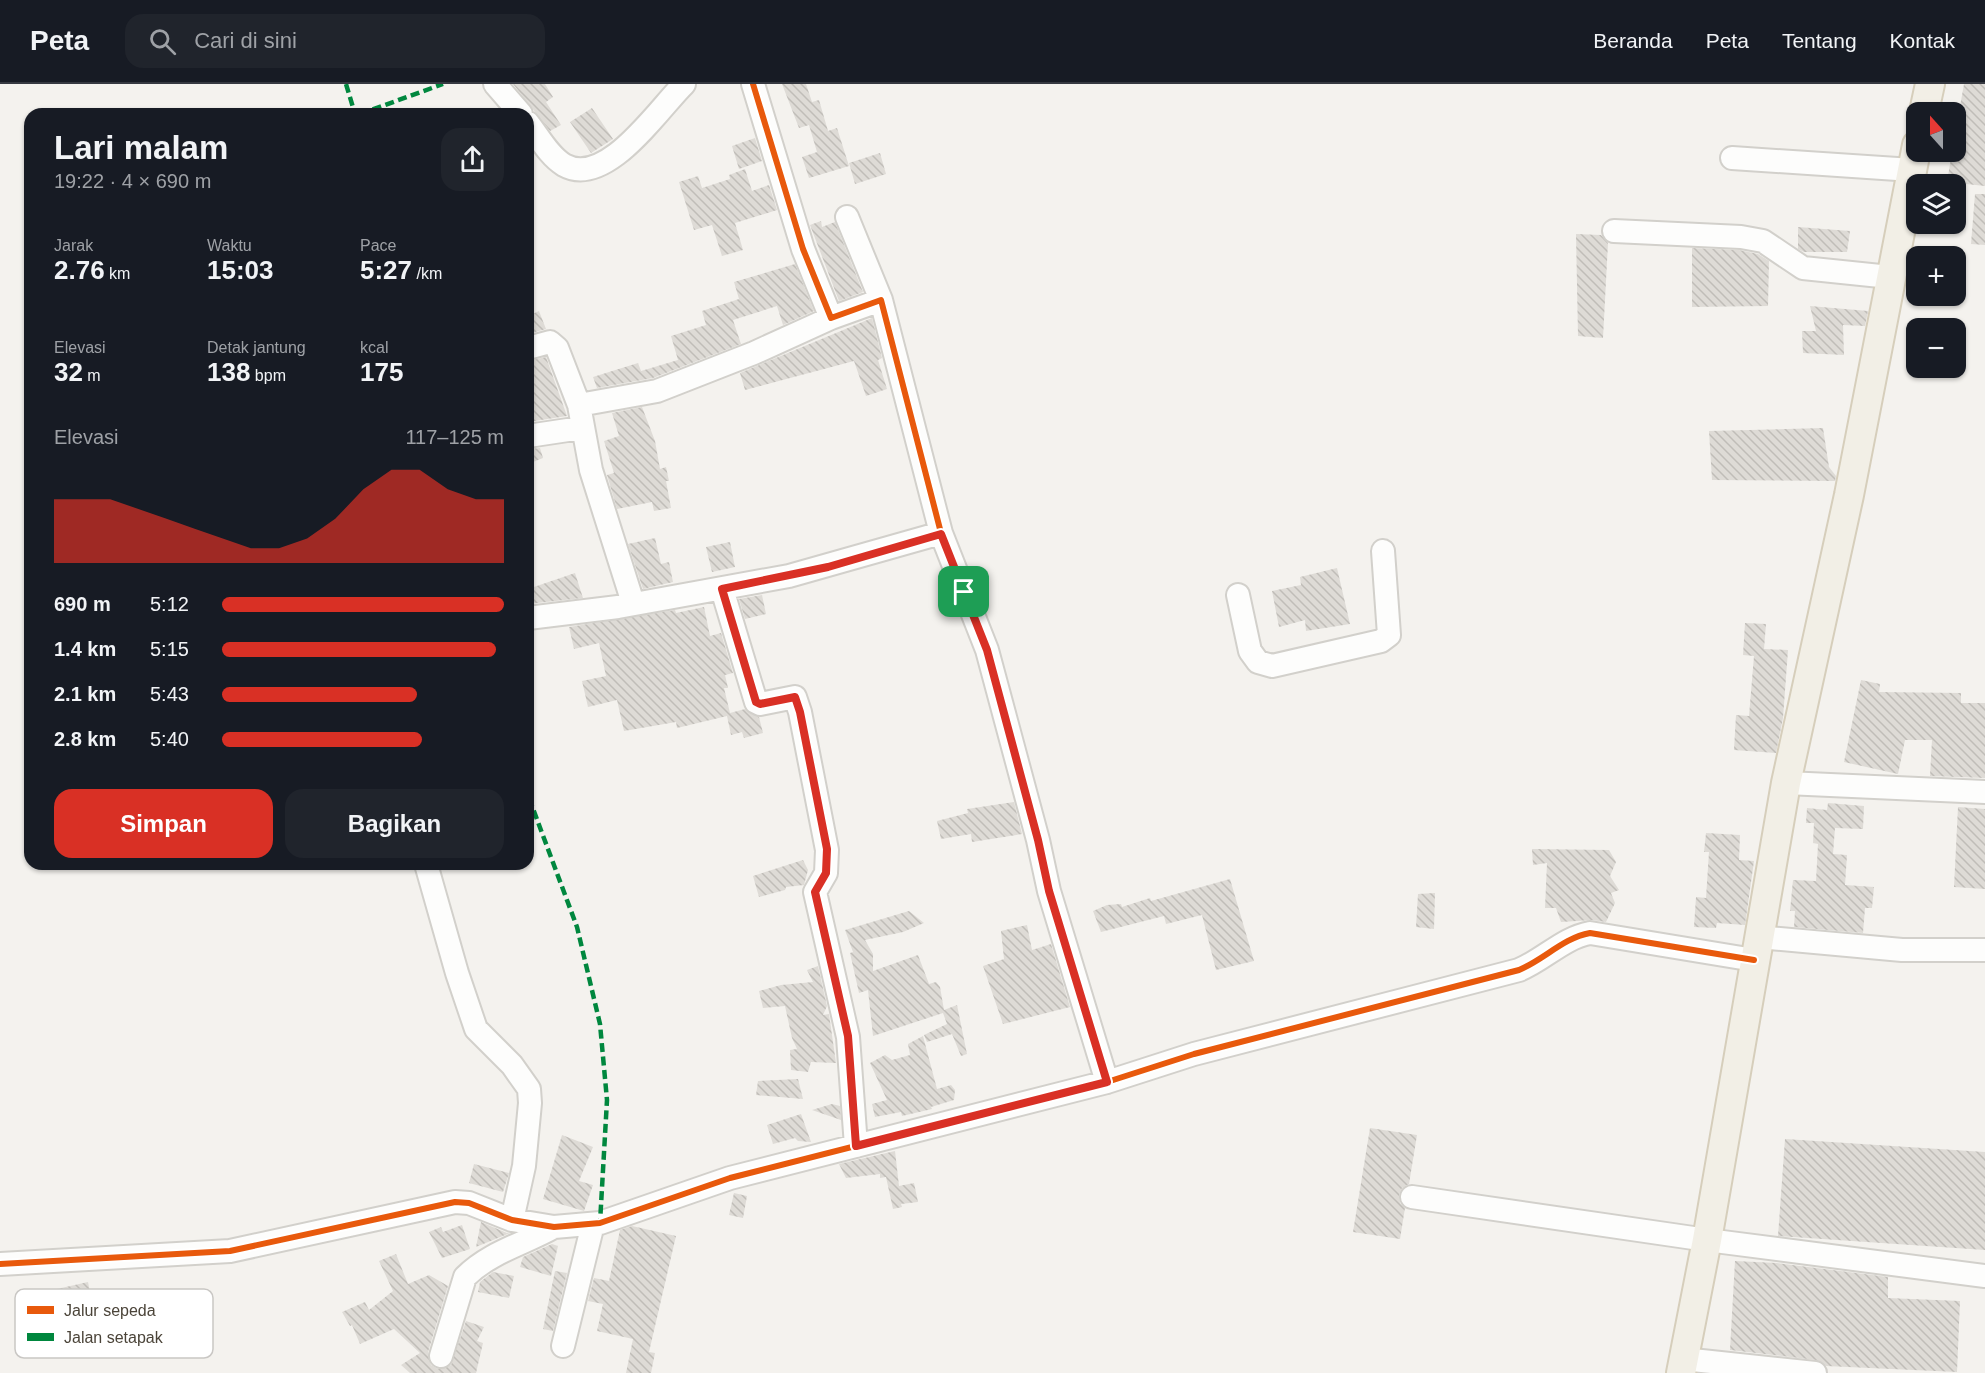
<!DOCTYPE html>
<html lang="id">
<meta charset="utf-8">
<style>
body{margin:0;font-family:Arial,sans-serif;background:#20242c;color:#f1f3f6;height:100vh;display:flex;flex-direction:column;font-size:22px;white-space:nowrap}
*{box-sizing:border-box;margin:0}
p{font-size:20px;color:#9ea1a6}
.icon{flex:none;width:33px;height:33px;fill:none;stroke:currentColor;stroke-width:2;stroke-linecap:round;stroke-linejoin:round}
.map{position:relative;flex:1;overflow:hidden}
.details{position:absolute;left:24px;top:24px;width:510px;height:762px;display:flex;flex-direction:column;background:#171b24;border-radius:18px;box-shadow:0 2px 4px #0004}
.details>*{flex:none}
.needle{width:39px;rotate:339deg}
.buttons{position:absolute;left:1906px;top:18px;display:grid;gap:12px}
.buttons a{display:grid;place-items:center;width:60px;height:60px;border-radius:12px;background:#171b24;box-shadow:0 2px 4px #0004;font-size:30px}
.pin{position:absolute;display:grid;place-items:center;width:51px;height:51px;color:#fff;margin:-26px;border-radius:12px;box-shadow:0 3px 9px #0006}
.round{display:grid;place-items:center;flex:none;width:63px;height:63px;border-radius:18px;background:#20242c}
.head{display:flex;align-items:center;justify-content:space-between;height:102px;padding:0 30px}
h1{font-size:33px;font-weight:600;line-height:45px}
.stats{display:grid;grid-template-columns:repeat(3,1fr);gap:9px;height:102px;padding:6px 30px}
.stats div{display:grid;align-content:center}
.stats b{font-size:26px;font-weight:600}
.stats small{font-size:16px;font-weight:400}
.stats p{font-size:16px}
.chart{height:168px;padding:12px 30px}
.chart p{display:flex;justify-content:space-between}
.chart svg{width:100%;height:108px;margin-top:6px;fill:#d93025;opacity:.7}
.primary-button{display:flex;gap:12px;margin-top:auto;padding:12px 30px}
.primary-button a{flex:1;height:69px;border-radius:18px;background:#d93025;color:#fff;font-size:24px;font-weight:600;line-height:69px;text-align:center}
.primary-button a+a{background:#20242c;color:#f1f3f6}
ul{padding:0 30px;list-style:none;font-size:20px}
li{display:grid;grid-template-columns:96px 72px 1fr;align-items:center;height:45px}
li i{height:15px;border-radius:8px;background:#d93025}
header{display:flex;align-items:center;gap:36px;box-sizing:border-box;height:84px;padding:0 30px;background:#171b24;border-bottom:2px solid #363941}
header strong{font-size:28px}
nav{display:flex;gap:33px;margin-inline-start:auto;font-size:21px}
.search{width:420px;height:54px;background:#20242c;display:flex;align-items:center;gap:15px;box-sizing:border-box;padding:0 21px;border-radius:18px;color:#9ea1a6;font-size:22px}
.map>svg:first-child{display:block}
.building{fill:url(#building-back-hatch)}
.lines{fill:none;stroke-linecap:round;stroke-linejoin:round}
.minor-casing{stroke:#d2d0cb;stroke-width:26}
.major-casing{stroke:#d6cebb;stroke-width:32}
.minor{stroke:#fdfdfc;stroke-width:22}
.major{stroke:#f2efe6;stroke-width:28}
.quiet{stroke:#00873e;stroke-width:4.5;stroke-dasharray:9 4.5;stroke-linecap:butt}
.cycleway-casing{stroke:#fff;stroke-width:10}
.cycleway{stroke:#e8590c;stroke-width:6}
.route-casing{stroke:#fff;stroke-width:12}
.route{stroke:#d93025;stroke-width:8}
.key{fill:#fff;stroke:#c9c7c4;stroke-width:1.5}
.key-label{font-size:16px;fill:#4b4439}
</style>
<header>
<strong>Peta</strong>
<div class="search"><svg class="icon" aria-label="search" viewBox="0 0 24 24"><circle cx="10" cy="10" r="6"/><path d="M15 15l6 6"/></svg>Cari di sini</div>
<nav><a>Beranda</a><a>Peta</a><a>Tentang</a><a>Kontak</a></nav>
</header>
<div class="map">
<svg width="1985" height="1289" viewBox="0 0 1985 1289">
<defs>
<pattern id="building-back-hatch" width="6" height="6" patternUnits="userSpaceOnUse" patternTransform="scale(1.5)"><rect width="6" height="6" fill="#dedbd6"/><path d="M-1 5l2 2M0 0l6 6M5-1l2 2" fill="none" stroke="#c0bdb8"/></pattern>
</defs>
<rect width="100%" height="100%" fill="#f4f2ee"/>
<path class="building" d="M513,0H545L553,13L546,18L561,41L550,47Z
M782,0H806L812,18L819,16L828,47L837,44L849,82L809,94L802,73L817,68L809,41L799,44Z
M1964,0H1985V102L1947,98L1952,68H1956V45Z
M592,24L613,55L591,69L570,38Z
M755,54L762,77L739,85L732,62Z
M880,69L886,90L855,100L849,79Z
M745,85L752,107L769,101L777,126L735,139L743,166L722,172L712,141L694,146L679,98L698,92L702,104L730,95L729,91Z
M1975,110H1985V161L1971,160Z
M821,137L822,143L835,138L863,208L839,217L810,141Z
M1798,143L1850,147L1847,168H1804L1798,165Z
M1576,150L1601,151L1608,159L1603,254L1578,252Z
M1692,164L1739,166L1758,170L1769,177L1768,222L1692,223Z
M795,180L814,227L783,241L777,222L733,236L741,260L653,294L597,304L593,293L638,279L641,287L678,276L671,252L706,241L702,227L739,215L734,198Z
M1810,222L1868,227L1865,242L1843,241L1844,271L1803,269L1802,247H1816Z
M539,227L546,245L528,250V232Z
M872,234L882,274L878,276L887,305L866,312L854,277L745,306L740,289Z
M546,273L567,332L528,338V277Z
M642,323L655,357L660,385L666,383L669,397H666L671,424L654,427L652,418L617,425L607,391L614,389L604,357L619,352L612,329Z
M1823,344L1829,383L1836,392L1835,397L1712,396L1709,347Z
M540,364L543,374L528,380V365Z
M655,454L661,480L669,478L673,498L643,505L628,460Z
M730,458L735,483L712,488L706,463Z
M1337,484L1350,540L1306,547L1305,536L1279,543L1272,507L1301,501L1300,493Z
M575,489L583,514L528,520V505Z
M762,511L766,530L745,535L739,515Z
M704,523L710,552L721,549L733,589L725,591L728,604H724L730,629L745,625L759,633L763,649L744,654L742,648L731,651L727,632L677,644L676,638L624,647L617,616L588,623L582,597L606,592L599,559L574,565L569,543L675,526L676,529Z
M1745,539L1766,540L1764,565L1788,566L1783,634L1776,669L1734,666L1736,631L1749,632L1754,572L1743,571Z
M1861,596L1880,600L1879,608L1961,609V619H1985V694L1930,692L1932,656H1905L1898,690L1844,678Z
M1014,718L1022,750L972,758L971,750L941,755L937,737L968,729L967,725Z
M1828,719L1864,722L1863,745L1835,744L1833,770L1847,771L1845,801L1874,803L1872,824H1865L1863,849L1794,843L1795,827H1790L1793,796L1816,797L1818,760L1813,759L1814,739H1806L1807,724L1827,726Z
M1958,723L1985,725V805L1954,803Z
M1706,749L1740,751L1739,776L1754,777L1745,841L1717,839L1716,844L1694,843L1696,813L1706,814L1709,768H1704Z
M1532,765L1609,766L1616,778L1610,792L1619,806L1611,809L1615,819L1606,838L1592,836L1561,838L1556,824H1545L1547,779L1533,781Z
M803,776L808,786L804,801L786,803L785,806L759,813L753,792Z
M1230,795L1254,877L1216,886L1202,831L1166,840L1164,832L1101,848L1093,827L1107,821L1121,820L1122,823L1150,814L1151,817Z
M1435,809L1434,845L1416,843L1418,810Z
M909,827L924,839L903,848L865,856L873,870V887L918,871L929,900L936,898L940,903L944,926L957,921L967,970L961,972L952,950L927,958L924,951L947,940L943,929L873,952L868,906L859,909L850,869L853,868L845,846Z
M1027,841L1032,866L1051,860L1070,923L1003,940L983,882L1004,875L1001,847Z
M818,882L827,922L823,931L829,930L836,979L811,978L808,988L791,986L790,966L797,965L792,954L785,922L763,924L759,907L781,901L813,898L807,886Z
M923,952L937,1005L951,1001L955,1006L954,1016L931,1023L932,1025L902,1032L901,1028L875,1033L872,1020L887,1016L870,979L885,971L892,976L910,971L908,960Z
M798,995L803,1015L756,1011L758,997Z
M832,1020L840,1022L841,1036L812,1026Z
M801,1030L811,1058L798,1057L795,1054L773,1060L767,1041Z
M1370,1044L1417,1051L1409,1100L1402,1104L1399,1110L1400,1119L1405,1124L1400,1155L1353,1148Z
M562,1051L593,1063L579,1097L593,1101L584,1127L543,1115Z
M1785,1055L1985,1068V1166L1778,1152Z
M895,1067L899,1102L914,1099L918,1118L901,1120L902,1123L893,1125L886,1093L880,1094V1090L846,1094L839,1080Z
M474,1080L509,1089L503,1108L469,1099Z
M734,1109L747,1112L743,1134L729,1131Z
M481,1138L507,1149H510L476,1163Z
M462,1141L470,1165L442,1174L429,1148L441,1143L443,1148Z
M632,1142L676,1152L649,1268L655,1269L651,1289H626L633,1255L597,1247L603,1220L588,1217L594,1194L609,1197L620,1146Z
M552,1160L558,1162L551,1192L520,1183L523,1173Z
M396,1170L408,1200L429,1191L448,1202L428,1268L431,1281L438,1285L451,1281L466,1237L484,1243L477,1257L483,1259L476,1289H410L401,1281L420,1269L394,1245L360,1260L352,1241L350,1242L342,1228L365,1218L369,1226L393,1207L379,1177Z
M1735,1177L1777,1179L1888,1193V1214L1960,1217L1957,1288L1826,1282L1816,1276L1730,1266Z
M555,1187L567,1189L553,1247L543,1245Z
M493,1188L514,1192L509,1214L478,1208L480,1198Z
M88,1198L94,1228L64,1234L62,1227L44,1231L39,1209Z"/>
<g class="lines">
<g class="minor-casing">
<path id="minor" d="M495,0L521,30
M753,0L803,165L831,234L881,216L941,449L987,566L1038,756L1049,807L1107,998
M528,39C539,53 549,72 564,81C606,105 659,24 684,0
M1732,74L1912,86
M847,133L881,216
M1614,147L1741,153L1763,157L1803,184L1890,193
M528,264L550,258L557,264L579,321
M528,352L581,344
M722,505L756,618L760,620L795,613L800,628L827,766L826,789L815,808L848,953L856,1062
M1238,511L1250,567L1258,578L1272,582L1381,557L1389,551L1383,467
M633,519L591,386L579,321L657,307L754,269L831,234
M528,534L618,523L789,492L941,449
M1786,699L1985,708
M426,780L457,889L476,945L512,981L529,1005L530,1019L524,1082L512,1136
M1758,853L1902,866H1985
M1412,1113L1707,1156L1985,1192
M0,1180L230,1167L455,1118L469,1119L512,1136L554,1143L600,1139L730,1094L1107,998L1194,970L1519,886C1545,875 1563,854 1590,849L1754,876
M563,1262L593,1140
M441,1272L465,1193C490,1168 524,1160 554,1143
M1683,1275L1815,1289"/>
</g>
<g class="major-casing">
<path id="major" d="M1924,28L1930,0
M1681,1289L1707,1156L1786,699L1849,411L1917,61"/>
</g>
<use href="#minor" class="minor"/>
<use href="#major" class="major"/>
<path class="quiet" d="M346,0L355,30
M360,30L443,0
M529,714L577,843L600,940L607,1016L600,1139"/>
<g class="cycleway-casing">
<path id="cycleway" d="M753,0L803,165L831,234L881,216L941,449L987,566L1038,756L1049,807L1107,998
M0,1180L230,1167L455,1118L469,1119L512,1136L554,1143L600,1139L730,1094L1107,998L1194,970L1519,886C1545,875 1563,854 1590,849L1754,876"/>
</g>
<use href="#cycleway" class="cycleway"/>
</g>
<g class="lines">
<g class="route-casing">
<path id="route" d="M941,450L987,566L1038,756L1049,807L1107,998L856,1062L848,952L815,808L826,789L827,765L800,628L795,613L760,620L756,618L722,505L828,483Z"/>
</g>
<use href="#route" class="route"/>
</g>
<rect x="15" y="1205" width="198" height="69" rx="9" class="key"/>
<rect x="27" y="1222" width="27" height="8" fill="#e8590c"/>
<rect x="27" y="1249" width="27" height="8" fill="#00873e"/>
<g class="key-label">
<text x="64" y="1232">Jalur sepeda</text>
<text x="64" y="1259">Jalan setapak</text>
</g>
</svg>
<div class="buttons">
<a><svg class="needle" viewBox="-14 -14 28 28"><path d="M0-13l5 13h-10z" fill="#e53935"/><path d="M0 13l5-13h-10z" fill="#9ea1a6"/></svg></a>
<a><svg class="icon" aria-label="layers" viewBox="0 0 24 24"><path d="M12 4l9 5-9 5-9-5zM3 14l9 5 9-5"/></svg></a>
<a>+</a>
<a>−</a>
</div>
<div class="pin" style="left:964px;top:508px;background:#1e9e55"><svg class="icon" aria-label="arrive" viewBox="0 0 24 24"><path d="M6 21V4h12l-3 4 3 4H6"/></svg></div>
<section class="details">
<div class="head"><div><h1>Lari malam</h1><p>19:22 · 4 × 690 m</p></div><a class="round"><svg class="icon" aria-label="share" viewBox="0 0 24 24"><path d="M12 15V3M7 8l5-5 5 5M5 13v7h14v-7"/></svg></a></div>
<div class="stats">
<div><p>Jarak</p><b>2.76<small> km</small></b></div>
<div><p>Waktu</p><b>15:03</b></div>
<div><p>Pace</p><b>5:27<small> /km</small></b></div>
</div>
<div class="stats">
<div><p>Elevasi</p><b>32<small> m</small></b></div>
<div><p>Detak jantung</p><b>138<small> bpm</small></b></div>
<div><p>kcal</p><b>175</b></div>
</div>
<div class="chart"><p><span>Elevasi</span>117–125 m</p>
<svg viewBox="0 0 160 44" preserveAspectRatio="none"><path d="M0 44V18L10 18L20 18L30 22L40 26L50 30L60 34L70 38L80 38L90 34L100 26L110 14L120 6L130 6L140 14L150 18L160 18V44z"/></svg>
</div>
<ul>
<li><b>690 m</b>5:12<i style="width:100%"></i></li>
<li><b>1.4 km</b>5:15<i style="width:97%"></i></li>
<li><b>2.1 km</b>5:43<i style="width:69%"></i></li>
<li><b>2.8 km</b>5:40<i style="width:71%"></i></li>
</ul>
<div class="primary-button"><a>Simpan</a><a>Bagikan</a></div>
</section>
</div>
